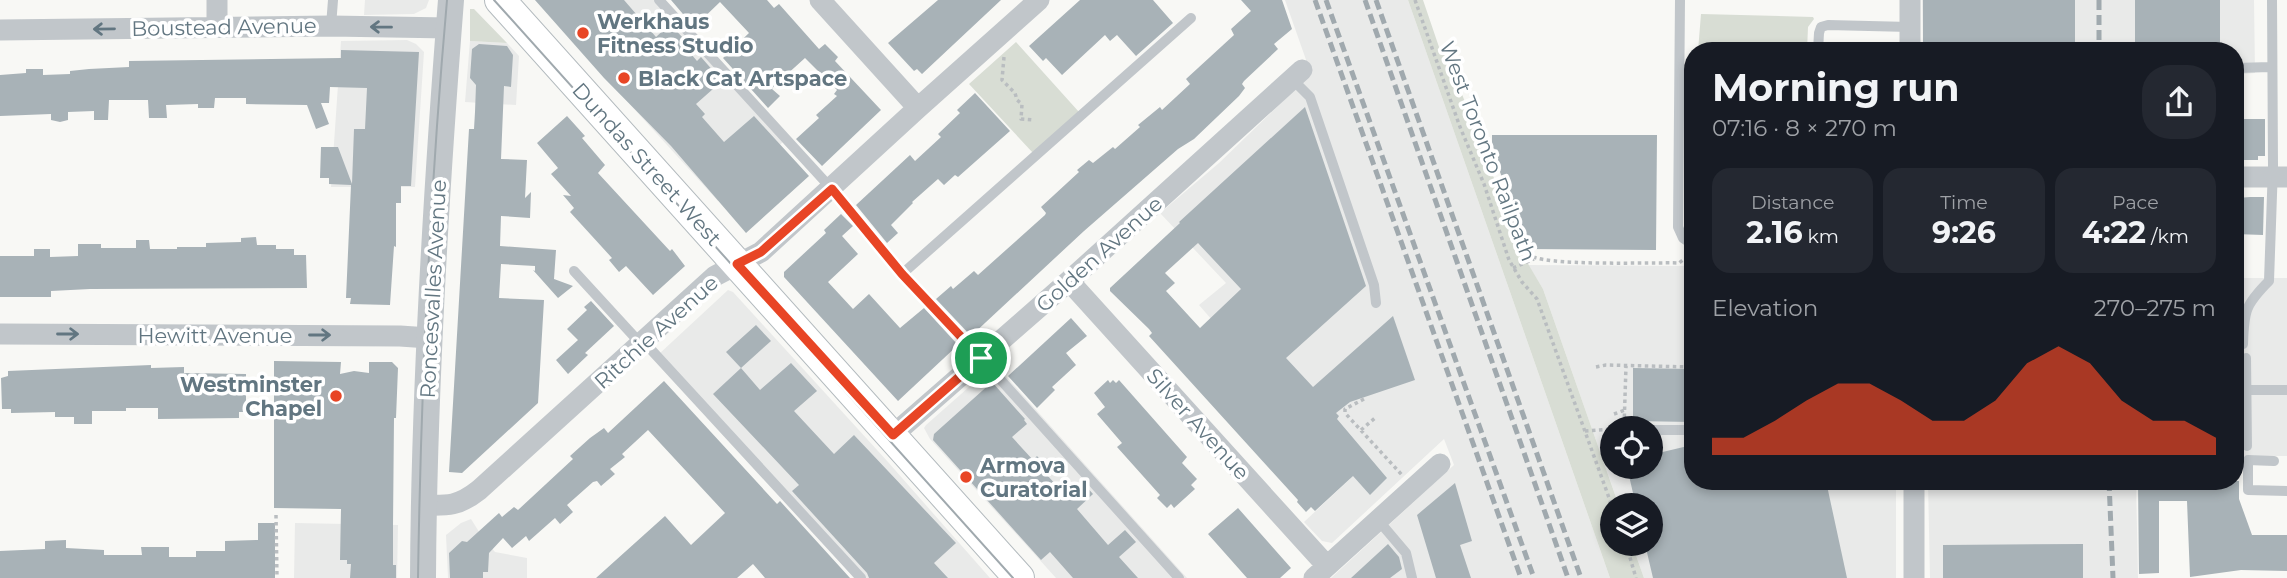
<!DOCTYPE html>
<meta charset="utf-8">
<style>
body{margin:0;font-family:Montserrat,sans-serif;background:#242831;color:#f1f3f6;height:100vh;display:flex;flex-direction:column;font-size:26px;white-space:nowrap}
*{box-sizing:border-box;margin:0}
p{font-size:23px;color:#9ea1a6}
.icon{flex:none;width:38px;height:38px;fill:none;stroke:currentColor;stroke-width:2;stroke-linecap:round;stroke-linejoin:round}
.map{position:relative;flex:1;overflow:hidden}
.side{position:absolute;left:1684px;top:42px;width:560px;height:448px;display:flex;flex-direction:column;background:#171b24;border-radius:28px;box-shadow:0 4px 10px #0003}
.side>*{flex:none}
.tools{position:absolute;left:1600px;top:416px;display:grid;gap:14px}
.tools a{display:grid;place-items:center;width:63px;height:63px;border-radius:50%;background:#171b24;box-shadow:0 4px 10px #0003;font-size:35px}
.pin{position:absolute;display:grid;place-items:center;width:60px;height:60px;color:#fff;margin:-30px;border:4px solid #fff;border-radius:50%;box-shadow:0 2px 7px #0007}
.round{display:grid;place-items:center;flex:none;width:74px;height:74px;border-radius:28px;background:#242831}
.summary{display:flex;align-items:center;justify-content:space-between;height:119px;padding:0 28px}
h1{font-size:38px;font-weight:700;line-height:52px}
.metrics{display:grid;grid-template-columns:repeat(3,1fr);gap:10px;height:119px;padding:7px 28px}
.metrics div{display:grid;align-content:center;border-radius:18px;background:#242831;text-align:center}
.metrics b{font-size:30px;font-weight:700}
.metrics small{font-size:19px;font-weight:400}
.metrics p{font-size:19px}
.chart{height:196px;padding:14px 28px}
.chart p{display:flex;justify-content:space-between}
.chart svg{width:100%;height:126px;margin-top:7px;fill:#e84525;opacity:.7}
.map>svg:first-child{display:block}
.built{fill:#e9eae9;fill-rule:evenodd}
.green{fill:#d8ddd4}
.building{fill:#a8b2b7;fill-rule:evenodd}
.lines{fill:none;stroke-linecap:round;stroke-linejoin:round}
.secondary-casing{stroke:#b3babe;stroke-width:32}
.path{stroke:#b9bdc0;stroke-width:3.5;stroke-dasharray:3.5 3.5;stroke-linecap:butt}
.service{stroke:#c1c6ca;stroke-width:10}
.minor{stroke:#c1c6ca;stroke-width:21}
.tertiary{stroke:#c1c6ca;stroke-width:26}
.secondary{stroke:#fff;stroke-width:30}
.tram{stroke:#a0a9ae;stroke-width:2}
.rail{stroke:#a0a9ae;stroke-width:5;stroke-dasharray:10 5;stroke-linecap:butt}
.oneway{stroke:#627681}
.route-casing{stroke:#fff;stroke-width:14}
.route{stroke:#e84525;stroke-width:9}
.poi-dot{fill:#e84525;stroke:#fff;stroke-width:2.5}
.labels{text-anchor:middle;dominant-baseline:central;stroke-width:7;stroke-linejoin:round;paint-order:stroke}
.poi-label{font-size:21px;font-weight:bold;fill:#627681;stroke:#fff;text-anchor:start}
.street-label{font-size:21px;fill:#627681;stroke:#fff}
</style>
<div class="map">
<svg width="2287" height="578" viewBox="0 0 2287 578">
<rect width="100%" height="100%" fill="#f8f8f5"/>
<path class="built" d="M365,0H429L426,8L414,14L364,15Z
M535,0H654L783,142L718,201Z
M1285,0H1408L1610,578H1331L1454,465L1444,439L1332,543L1322,541L1304,522L1350,479L1199,305L1226,283L1160,213L1219,163L1311,74Z
M1922,0H2254L2255,73L2241,74V164H2235V51H1923Z
M407,40L416,44L424,52L415,187H331L341,41Z
M470,41L507,43L519,56L516,105L465,102Z
M1528,265L1692,266V481H1896V578H1644L1632,544H1650V506H1619L1543,289ZM1612,429H1650V467H1612Z
M2235,278H2287V456H2235Z
M728,290L733,292L888,462L990,578H854L659,354Z
M995,364L1187,578H1056L930,439L924,428L926,425Z
M1928,481H2136L2138,578H1930Z
M471,519L481,535L495,552L527,558V578H448L446,535L461,523Z
M295,523L398,525L397,578H294Z"/>
<path class="green" d="M1408,0H1423L1439,47L1449,60L1524,257L1543,289L1619,506H1612V544H1632L1644,578H1610Z
M470,9H474L507,43L470,41Z
M1701,14L1813,17L1814,19L1808,27L1807,51H1698Z
M1016,42L1079,112L1033,153L969,84Z"/>
<path class="building" d="M535,0H624L656,37L670,24L683,38L680,41L697,61L701,57L722,81L696,104L705,114L702,117L724,142L754,116L809,176L746,233L671,146L604,78Z
M671,0H767L774,8L779,4L819,49L825,44L838,57L835,61L881,110L822,166L796,139L819,118L816,115L837,96L834,94L837,90L805,58L774,86L772,89L780,96L768,108L723,58L749,33L720,2L694,27Z
M938,0H1001L922,74L917,69L914,71L888,43Z
M1080,0H1153L1173,23L1136,56L1117,35L1110,41L1105,35L1062,75L1046,58L1043,61L1029,46Z
M1241,0H1282L1292,29L1274,44L1278,49L1244,81L1242,84L1245,88L1239,96L1194,139L1178,149L1084,231L971,336L936,299L951,286L953,289L974,271L978,275L1045,215L1046,213L1041,207L1079,172L1077,170L1089,160L1093,163L1113,147L1115,149L1140,127L1138,125L1160,107L1162,110L1190,84L1186,79L1234,35L1231,29L1251,11Z
M1923,0H2075V51H1923Z
M2135,0H2220V51H2135Z
M479,44L507,46L513,55L511,87L504,86L501,159L527,160L525,198L531,192L530,218L501,216L500,246L556,250L554,279L573,286L558,298L533,270L535,271V266L501,264L499,298L544,300L538,403L462,473L449,472L469,129H474L475,112L476,85L470,78L472,49Z
M341,50L419,52L411,186H401V203H396V247L394,246L390,305L350,304L351,298H346L351,185L329,184V178H320L321,147H338L352,184L354,129H365L367,88L330,87L329,103H321L329,124L316,129L307,105L246,104V98H215L214,108H198V104L166,105L167,118H149L148,100H109L108,120H94V111L68,112V120L60,122L51,120V114L0,116V75L26,73V69H43V75L70,74V71L89,69L129,67V61L341,58Z
M975,93L1010,131L958,177L955,175L944,185L938,179L912,202L913,203L891,225L898,233L887,243L856,205L910,155L915,161L941,137L938,134L960,113L957,110Z
M1305,107L1366,286L1286,358L1313,387L1393,316L1415,380L1350,402L1336,413L1339,416L1337,419L1387,478L1370,495L1353,476L1315,511L1311,507L1306,512L1297,502L1298,500L1149,336L1152,333L1149,329L1110,291V288L1180,223L1179,222ZM1198,243L1241,289L1200,328L1166,291L1175,283L1165,273Z
M567,116L585,136L582,138L605,165L598,173L670,251L672,249L685,266L653,295L626,266L619,272L609,260L612,258L570,212L574,208L563,195L571,196L551,174L558,168L537,143Z
M2235,119H2265V156H2258V160H2235Z
M1492,135H1657L1656,250L1527,249L1492,149Z
M2250,197H2264L2263,235L2235,234V202H2238V198Z
M841,214L853,226L842,236L858,254L828,282L853,309L869,294L900,328L924,308L958,345L898,401L784,277V272L826,233L824,230Z
M256,237L257,245H276V249H294V255H306L307,288L90,289L51,291V297H0V256H34V249H50V257L78,256V244H101V248H136V240H149L150,249H177V247H206V243L241,242V238Z
M591,301L614,326L585,353L588,355L568,374L556,360L578,340L567,329L587,310L584,307Z
M1071,318L1087,336L1066,353L1076,365L1052,387L1055,390L1037,408L1008,376Z
M756,325L771,341L741,368L726,352Z
M274,361L341,362L340,374L354,371L369,373V362H392L398,368L396,418H394L393,526V565H396V578H350L351,564H347V560H340L341,509L274,508Z
M791,363L817,391L794,411L834,454L854,435L956,543L934,563L948,578H869L867,573L792,491L799,485L713,394L741,368L760,390Z
M151,365V368L184,367V373L246,374V412H239V418L158,419V408H126V411H92V424H74V417H55V412L11,413V409H2L1,378L8,376V371Z
M1633,368L1692,369V422L1633,421Z
M1108,380L1110,383L1113,380L1116,383L1119,380L1187,457L1182,463L1197,479L1191,485L1195,489L1174,508L1171,504L1167,508L1157,498L1160,495L1117,447L1122,443L1097,414L1105,407L1094,393Z
M664,381L777,504L780,501L850,578H765L753,564L737,578H596L665,516L691,545L725,513L648,430L622,454L625,457L610,469L615,474L601,486L597,481L593,482L567,505L573,512L560,524L555,518L529,541L526,536L512,548L503,538L489,553L488,572H483V578H450L449,553L462,541L467,542L499,513L502,517L514,507L518,510L573,459L570,456L590,438L604,428L608,433Z
M992,382L1025,419L1024,420L1027,424L1012,437L1033,460L1037,456L1051,472L1047,475L1068,498L1084,484L1093,494L1077,509L1108,545L1125,530L1136,542L1119,557L1138,578H1073L1050,552L1041,560L933,440L934,434Z
M1692,445V481H1826L1847,578H1653L1645,544H1650V506H1636L1627,467H1650V455Z
M2138,481H2239V499L2252,535H2287V571L2241,570L2190,577L2187,501H2159V573L2139,574Z
M1455,483L1472,541L1460,545L1471,578H1436L1417,515Z
M1238,508L1291,568L1280,578H1247L1208,534Z
M258,523H275V578H0V551L45,549V541L66,540V548L104,550V555H142L141,547H169V557H196V551H225V541L258,540Z
M1388,544L1399,557L1402,569L1390,578H1351Z
M2083,544V578H1943V545Z"/>
<g class="lines">
<g class="secondary-casing">
<path id="secondary" d="M500,0L1019,578"/>
</g>
<path class="path" d="M1415,0L1460,127L1484,184L1509,260L1522,282L1537,299L1612,506
M1004,57L1002,80L1015,93L1017,100L1022,104L1021,119L1033,120
M1503,188C1509,206 1516,241 1528,254C1539,267 1655,262 1679,263L1688,256
M1513,268L1534,259
M1596,367L1606,365L1692,367
M1364,399L1345,409V413L1402,475
M1614,414L1625,410
M1614,429L1624,428L1626,366
M1361,430L1375,418
M1585,431L1612,429
M276,515L277,578
M1626,544L1636,578"/>
<path class="service" d="M659,0L840,198L902,274L981,358L1179,578
M1680,0L1678,227L1683,238L1692,244
M331,26L333,0
M1818,51L1819,33L1821,27L1828,25L1910,27
M2235,68L2271,67
M1292,79L1310,97L1374,285L1376,303
M574,271L641,344
M902,274L1191,18
M644,342L861,578
M2243,344C2244,311 2245,305 2269,281L2273,166L2272,0
M2246,358L2247,446
M2246,390H2287
M1650,430H1692
M2274,461L2248,460V490L2287,491
M1378,520L1406,553L1412,578"/>
<path class="minor" d="M820,0L918,108
M1910,0V51
M217,27V0
M0,30L331,26L449,28
M2235,177H2287
M1069,281L1327,566
M0,334L400,336L429,338
M893,435L1069,281L1302,70
M1914,481V578
M423,505C448,506 459,506 479,490L715,276L761,252L918,108L1039,0
M1314,578L1440,464"/>
<path class="tertiary" d="M423,578C424,385 436,192 451,0"/>
<use href="#secondary" class="secondary"/>
<path class="tram" d="M494,0L1013,578
M418,578C421,385 430,192 447,0"/>
<path class="rail" d="M1315,0L1521,578
M1326,0L1534,578
M1365,0L1568,578
M1376,0L1581,578
M2099,0V51
M2109,481L2113,578"/>
</g>
<defs><path id="oneway-shaft" d="M-6 0H5M1.5-3L5.5 0L1.5 3" fill="none" stroke-width="1.6" stroke-linecap="round" stroke-linejoin="round" transform="scale(1.75)"/></defs>
<g class="oneway">
<use href="#oneway-shaft" transform="translate(381 27) rotate(-179)"/>
<use href="#oneway-shaft" transform="translate(104 29) rotate(179)"/>
<use href="#oneway-shaft" transform="translate(68 334)"/>
<use href="#oneway-shaft" transform="translate(320 335)"/>
</g>
<g class="lines">
<g class="route-casing">
<path id="route" d="M832,189L902,274L981,358L893,435L737,264L761,252Z"/>
</g>
<use href="#route" class="route"/>
</g>
<g class="poi-dot">
<circle cx="583" cy="33" r="7"/>
<circle cx="624" cy="78" r="7"/>
<circle cx="336" cy="396" r="7"/>
<circle cx="966" cy="477" r="7"/>
</g>
<g class="labels">
<g class="poi-label">
<text x="597" y="21">Werkhaus<tspan x="597" dy="24">Fitness Studio</tspan></text>
<text x="638" y="78">Black Cat Artspace</text>
<text x="322" y="384" text-anchor="end">Westminster<tspan x="322" dy="24">Chapel</tspan></text>
<text x="980" y="465">Armova<tspan x="980" dy="24">Curatorial</tspan></text>
</g>
<g class="street-label">
<text transform="translate(224 27) rotate(-1)">Boustead Avenue</text>
<text transform="translate(1488 151) rotate(69)">West Toronto Railpath</text>
<text transform="translate(647 164) rotate(48)">Dundas Street West</text>
<text transform="translate(1099 254) rotate(-42)">Golden Avenue</text>
<text transform="translate(433 289) rotate(-87)">Roncesvalles Avenue</text>
<text transform="translate(656 332) rotate(-42)">Ritchie Avenue</text>
<text x="215" y="335">Hewitt Avenue</text>
<text transform="translate(1198 424) rotate(48)">Silver Avenue</text>
</g>
</g>
</svg>
<div class="tools">
<a><svg class="icon" aria-label="locate" viewBox="0 0 24 24"><circle cx="12" cy="12" r="6"/><path d="M12 2v4M12 18v4M2 12h4M18 12h4"/></svg></a>
<a><svg class="icon" aria-label="layers" viewBox="0 0 24 24"><path d="M12 4l9 5-9 5-9-5zM3 14l9 5 9-5"/></svg></a>
</div>
<div class="pin" style="left:981px;top:358px;background:#1e9e55"><svg class="icon" aria-label="arrive" viewBox="0 0 24 24"><path d="M6 21V4h12l-3 4 3 4H6"/></svg></div>
<section class="side">
<div class="summary"><div><h1>Morning run</h1><p>07:16 · 8 × 270 m</p></div><a class="round"><svg class="icon" aria-label="share" viewBox="0 0 24 24"><path d="M12 15V3M7 8l5-5 5 5M5 13v7h14v-7"/></svg></a></div>
<div class="metrics">
<div><p>Distance</p><b>2.16<small> km</small></b></div>
<div><p>Time</p><b>9:26</b></div>
<div><p>Pace</p><b>4:22<small> /km</small></b></div>
</div>
<div class="chart"><p><span>Elevation</span>270–275 m</p>
<svg viewBox="0 0 160 44" preserveAspectRatio="none"><path d="M0 44V38L10 38L20 32L30 25L40 19L50 19L60 25L70 32L80 32L90 25L100 12L110 6L120 12L130 25L140 32L150 32L160 38V44z"/></svg>
</div>
</section>
</div>
